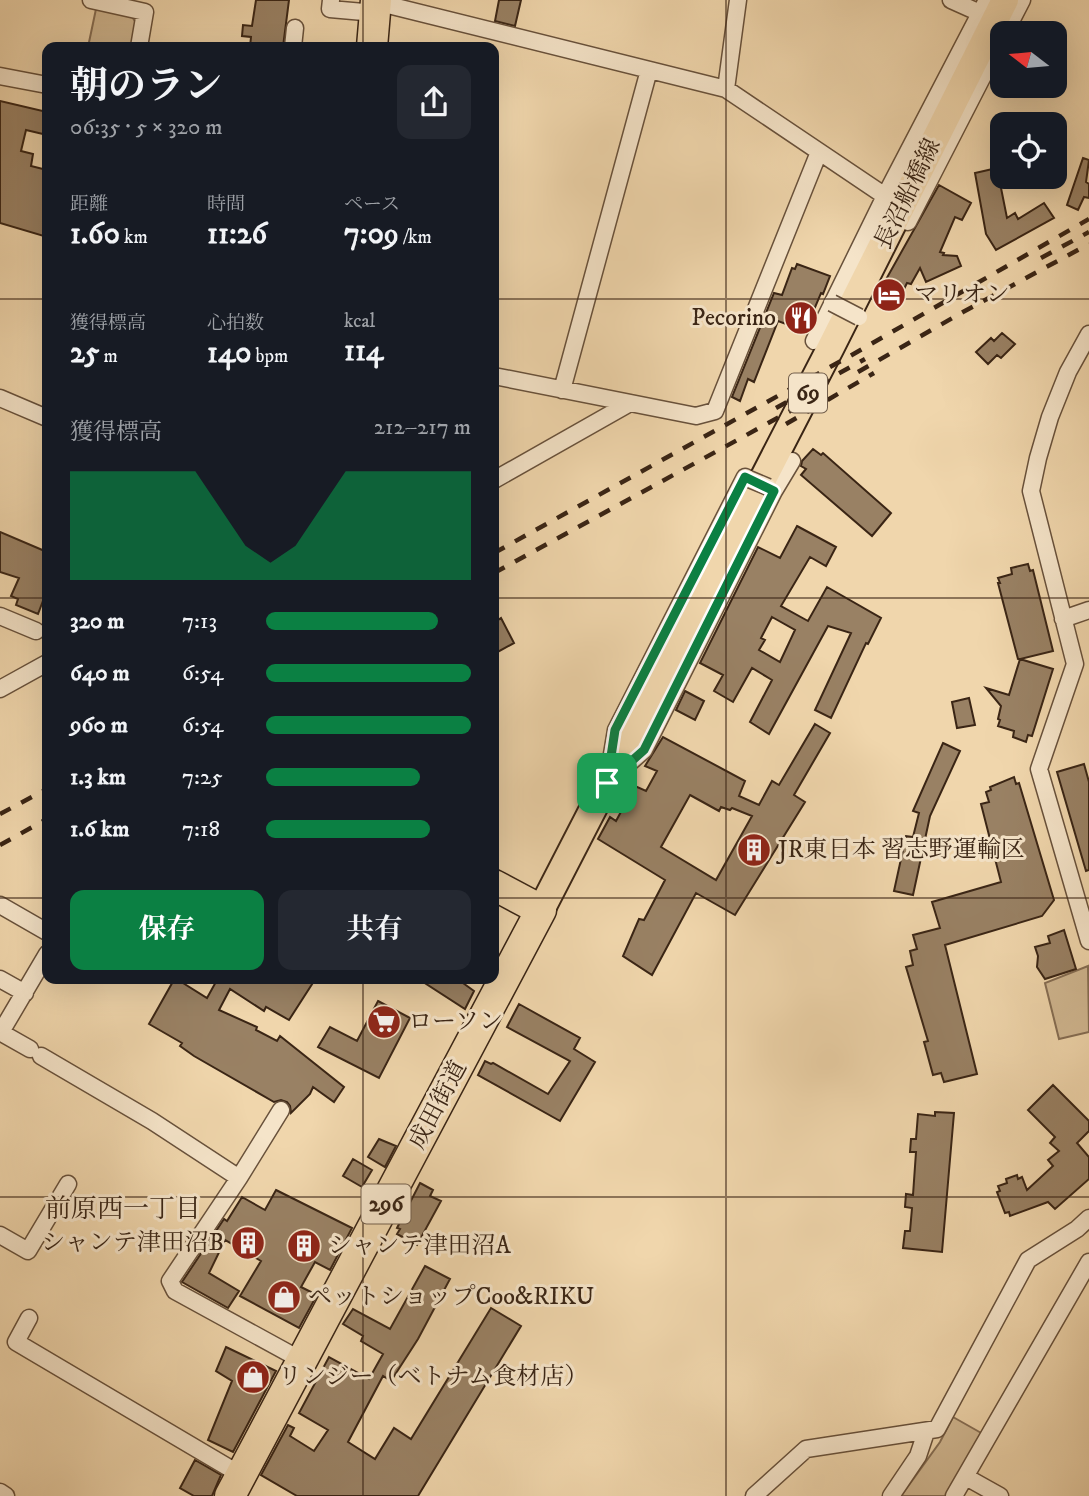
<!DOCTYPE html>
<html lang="ja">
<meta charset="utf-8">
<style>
body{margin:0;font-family:"IM FELL DW Pica","Noto Serif JP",serif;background:#242831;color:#f1f3f6;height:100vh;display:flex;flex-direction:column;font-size:26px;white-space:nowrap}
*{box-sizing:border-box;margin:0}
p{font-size:23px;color:#9ea1a6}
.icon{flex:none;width:38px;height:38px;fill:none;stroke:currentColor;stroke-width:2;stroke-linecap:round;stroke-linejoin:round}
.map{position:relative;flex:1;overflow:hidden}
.panel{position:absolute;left:42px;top:42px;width:457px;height:942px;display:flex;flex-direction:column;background:#171b24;border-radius:14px;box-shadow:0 7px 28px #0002}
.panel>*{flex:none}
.needle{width:46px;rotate:286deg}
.controls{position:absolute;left:990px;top:21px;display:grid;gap:14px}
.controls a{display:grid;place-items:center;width:77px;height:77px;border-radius:14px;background:#171b24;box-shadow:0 7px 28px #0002;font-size:35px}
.pin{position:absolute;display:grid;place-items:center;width:60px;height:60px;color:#fff;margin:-30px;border-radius:14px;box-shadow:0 4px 10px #0006}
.round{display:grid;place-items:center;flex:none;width:74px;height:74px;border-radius:14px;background:#242831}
.head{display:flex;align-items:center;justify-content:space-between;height:119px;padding:0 28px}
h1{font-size:38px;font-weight:700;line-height:52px}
.stats{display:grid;grid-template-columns:repeat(3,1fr);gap:10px;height:119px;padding:7px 28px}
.stats div{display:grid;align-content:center}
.stats b{font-size:30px;font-weight:700}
.stats small{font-size:19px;font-weight:400}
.stats p{font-size:19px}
.chart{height:196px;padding:14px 28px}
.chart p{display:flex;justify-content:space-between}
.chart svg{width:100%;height:126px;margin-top:7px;fill:#0b8043;opacity:.7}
.primary-button{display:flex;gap:14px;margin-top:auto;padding:14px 28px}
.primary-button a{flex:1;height:80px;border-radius:14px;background:#0b8043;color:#fff;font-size:28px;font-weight:700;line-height:80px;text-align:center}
.primary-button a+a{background:#242831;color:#f1f3f6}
ul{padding:0 28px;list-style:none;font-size:23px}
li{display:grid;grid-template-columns:112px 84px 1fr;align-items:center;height:52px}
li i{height:18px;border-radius:9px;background:#0b8043}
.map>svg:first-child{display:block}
.green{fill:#d1b892;stroke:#866e54;stroke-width:2}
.building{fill:#998164;stroke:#3a2515;stroke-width:2;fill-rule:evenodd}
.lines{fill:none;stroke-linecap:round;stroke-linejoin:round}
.street-casing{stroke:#68513b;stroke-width:19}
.primary-casing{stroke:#3a2515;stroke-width:30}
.highway-casing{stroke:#3a2515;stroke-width:33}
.street{stroke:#f5e4c9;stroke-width:16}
.primary{stroke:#f0d6ac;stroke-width:26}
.highway{stroke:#f0d6ac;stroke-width:30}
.rail{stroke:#3a2515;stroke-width:4.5;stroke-dasharray:12 12;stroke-linecap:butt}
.street-bridge-casing{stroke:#68513b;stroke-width:19;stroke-linecap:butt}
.street-bridge{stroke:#f5e4c9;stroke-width:16}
.route-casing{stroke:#fff;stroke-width:14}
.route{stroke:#0b8043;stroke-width:9}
.grid{fill:none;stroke:#3a2515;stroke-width:2;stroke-opacity:0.55}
.labels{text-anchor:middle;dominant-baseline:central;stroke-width:6;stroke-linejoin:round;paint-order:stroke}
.shield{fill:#f5e4c9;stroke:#725e4b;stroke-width:2}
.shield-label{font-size:23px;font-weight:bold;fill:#3a2515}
.street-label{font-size:24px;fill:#3a2515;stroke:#f5e4c9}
.poi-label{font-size:24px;fill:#3a2515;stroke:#f5e4c9;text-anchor:start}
.neighbourhood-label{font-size:26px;fill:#3a2515;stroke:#f5e4c9}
</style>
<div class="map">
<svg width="1089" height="1496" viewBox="0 0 1089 1496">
<rect width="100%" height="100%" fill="#f0d6ac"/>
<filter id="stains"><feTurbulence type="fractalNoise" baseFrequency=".00286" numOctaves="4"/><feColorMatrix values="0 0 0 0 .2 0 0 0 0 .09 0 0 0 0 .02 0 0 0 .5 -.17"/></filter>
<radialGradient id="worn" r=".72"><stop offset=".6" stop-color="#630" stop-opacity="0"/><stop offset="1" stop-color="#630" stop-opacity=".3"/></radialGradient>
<path class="green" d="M96,9L131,15L136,23L131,47H88Z
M1088,966L1089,1032L1059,1039L1045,983Z
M953,1417L983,1434L947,1496H901L940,1442Z"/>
<path class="building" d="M256,0H289L283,47H250L251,37L242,36L243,25L252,26Z
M499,0H521L515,26L495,21Z
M0,101L47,112V135L26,130L21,151L33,154L31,166L47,170V237L0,223Z
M1083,158L1089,160L1086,182L1089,184V198L1084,197L1078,210L1067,205Z
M997,168L1007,218L1015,213L1018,219L1044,203L1054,218L996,250L986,234L975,173Z
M939,185L971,203L962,220L955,217L940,252L944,253L943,255L957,256L961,266L926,282L920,268L911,284L907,283L894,309L875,299Z
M797,264L830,276L823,294L821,293L805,331L778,321L754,382L748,379L740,401L732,397L774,293L782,295L792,268L795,269Z
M1002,333L1015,344L1001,358L997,355L988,364L976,352L991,338L994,341Z
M813,449L821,455L823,453L891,513L872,536L801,475L806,469L801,466L802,461Z
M797,526L836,547L826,566L810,557L781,606L808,621L827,587L881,618L868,644L866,643L831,718L815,710L851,633L828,626L769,734L750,722L772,680L752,668L733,702L714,691L723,675L700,663L758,547L780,558ZM772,617L795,630L780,662L759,650L765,640L761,638Z
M0,532L47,552V590L38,614L16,605L18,599L11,596L19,578L0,572Z
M1028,564L1030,571L1033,570L1053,651L1020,659L1053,669L1032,736L1028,735L1026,742L1013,737L1014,731L998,726L1000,720L998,719L1001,706L986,688L1009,695L1020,659H1018L998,583H1000L998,578L1012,574L1011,568Z
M501,618L514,643L494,654V623Z
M685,691L704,701L695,720L676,710Z
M969,698L975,725L957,728L952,702Z
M815,724L830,733L794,795L805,802L735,915L696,893L652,975L623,956L639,919L644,920L665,880L598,839L610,817L616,821L635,786L646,791L657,771L645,766L663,737L745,781L739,796L759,805L772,781L779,785ZM690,795L719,811L721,807L730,810L732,808L752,816L716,880L661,847Z
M943,743L960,751L930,816L913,895L894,891L906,836L913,837L919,813L913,811Z
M1084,764L1089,782V870L1086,871L1057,772Z
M1014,777L1016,784L1019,783L1054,900L1042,916L945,945L977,1074L944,1082L941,1073L933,1075L924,1042L928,1041L906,967L913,965L910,951L917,949L913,935L940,928L932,902L1001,882L981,804L989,802L986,792L991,790L990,787Z
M1064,930L1076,969L1045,979L1037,967L1038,956L1035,947L1050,943L1048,936Z
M175,978L207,998L217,980L215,978H316L289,1020L266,1007L264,1011L230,989L219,1010L257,1027L256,1030L277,1041L280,1036L344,1087L334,1102L313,1087L310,1094L291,1113L290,1106L287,1102L281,1100L274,1102L194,1056L180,1046L182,1043L149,1024Z
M417,978H456L474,991L465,1009Z
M378,1001L410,1018L379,1078L318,1047L330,1027L357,1041Z
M519,1004L580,1038L574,1049L595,1062L560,1121L478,1075L485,1061L491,1064L493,1063L548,1094L570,1061L507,1027Z
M1053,1085L1089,1121V1131L1077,1143L1089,1157V1179L1055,1209L1048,1202L1010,1216L1009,1212L1005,1213L997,1192L1000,1191L998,1186L1007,1183L1006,1179L1017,1175L1018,1179L1022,1177L1027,1190L1053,1166L1048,1160L1059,1151L1050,1143L1055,1137L1028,1110Z
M935,1112L954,1113L942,1252L903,1248L905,1231H910L912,1208L905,1207L906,1194L913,1195L916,1152H910L911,1139H916L918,1114L935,1116Z
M379,1139L396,1146L385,1167L368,1157Z
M353,1159L372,1170L362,1187L343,1176Z
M420,1183L433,1190L430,1196L441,1201L417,1245L397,1234L400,1229L397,1228Z
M276,1190L352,1228L330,1270L315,1262L301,1287L317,1295L299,1328L240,1296L261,1261L225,1240L209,1273L239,1291L228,1308L182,1282L224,1219L227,1221L242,1197L265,1210Z
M425,1266L450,1279L418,1339L391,1381L383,1376L348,1442L375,1459L394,1428L411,1439L491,1308L521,1326L418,1496H297L261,1475L288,1425L294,1428L290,1436L314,1451L328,1430L299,1413L329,1357L369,1379L383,1354L361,1341L363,1336L343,1324L353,1309L390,1329Z
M226,1347L276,1371L233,1452L208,1440L232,1381L216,1371Z
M195,1460L221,1475L212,1496H194L180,1488Z"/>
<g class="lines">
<g class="street-casing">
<path id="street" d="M91,0L145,12L139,47
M331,0L330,9L375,13
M951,0L980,13
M376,2L726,89L885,196
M1005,33L1022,0
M293,47L295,28
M0,76L47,85
M726,89L738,0
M908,222L1003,37
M1089,334L1068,372L1050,417L1038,458L1031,491L1075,664L1039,769L1089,941
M814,341L885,196L987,0
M494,376L696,416L715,411L819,152
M562,390L649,70
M0,398L47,418
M494,480L630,403
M0,616L36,631
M1063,619L1089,610
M0,689L47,663
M611,760L616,730L745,477L749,479
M619,772L644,750L774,491L792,461
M0,905L47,932
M0,979L25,993
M0,1032L30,1049
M1,1032L47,954
M41,1056L152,1121L239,1178
M281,1110L239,1178L170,1281L175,1291L303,1361
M0,1235L28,1251L68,1184
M29,1318L16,1342L241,1475
M966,1477L1000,1496
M0,1492L6,1496
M754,1496L806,1449L937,1429L1028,1260L1077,1229L1089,1218
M891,1496L918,1456L926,1432
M954,1496L1089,1262"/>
</g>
<g class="primary-casing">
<path id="primary" d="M541,910L831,347L1005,0"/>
</g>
<g class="highway-casing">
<path id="highway" d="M372,47L376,0
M230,1496L541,910L494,885"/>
</g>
<use href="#street" class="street"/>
<use href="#primary" class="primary"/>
<use href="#highway" class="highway"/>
<path class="rail" d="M1041,258L1089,232
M858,372L963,312L1089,244
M776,408L865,359
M786,424L874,373
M494,553L850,356L1089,219
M494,573L794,409
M0,814L47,789
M0,845L47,819"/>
<g class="street-bridge-casing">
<path id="street-bridge" d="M832,303L859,317
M749,479L768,487"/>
</g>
<use href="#street-bridge" class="street-bridge"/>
</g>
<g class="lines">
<g class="route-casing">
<path id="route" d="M745,477L774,491L644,750L607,783L615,730Z"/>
</g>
<use href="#route" class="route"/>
</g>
<path class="grid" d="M363,0V47M726,0V1496M0,299H47M494,299H1089M0,598H47M494,598H1089M0,898H47M494,898H1089M363,978V1496M0,1197H1089"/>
<defs>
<g id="hotel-disc" transform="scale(1.75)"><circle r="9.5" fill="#8f2418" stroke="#f5e4c9"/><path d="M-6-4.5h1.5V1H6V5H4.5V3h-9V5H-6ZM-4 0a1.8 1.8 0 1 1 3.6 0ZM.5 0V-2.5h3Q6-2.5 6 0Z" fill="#fff"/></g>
<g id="restaurant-disc" transform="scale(1.75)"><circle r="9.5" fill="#8f2418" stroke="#f5e4c9"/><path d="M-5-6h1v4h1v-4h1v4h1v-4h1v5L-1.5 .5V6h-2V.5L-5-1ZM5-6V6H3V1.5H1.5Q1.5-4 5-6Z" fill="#fff"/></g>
<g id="building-disc" transform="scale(1.75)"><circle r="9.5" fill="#8f2418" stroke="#f5e4c9"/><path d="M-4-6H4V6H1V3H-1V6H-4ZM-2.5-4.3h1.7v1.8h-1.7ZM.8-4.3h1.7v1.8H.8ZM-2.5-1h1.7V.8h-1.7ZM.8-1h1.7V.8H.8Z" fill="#fff"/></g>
<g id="supermarket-disc" transform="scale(1.75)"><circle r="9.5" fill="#8f2418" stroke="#f5e4c9"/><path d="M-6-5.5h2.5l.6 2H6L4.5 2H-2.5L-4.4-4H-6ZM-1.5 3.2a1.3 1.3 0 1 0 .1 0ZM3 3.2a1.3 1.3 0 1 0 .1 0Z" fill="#fff"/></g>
<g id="shop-disc" transform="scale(1.75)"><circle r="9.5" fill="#8f2418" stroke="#f5e4c9"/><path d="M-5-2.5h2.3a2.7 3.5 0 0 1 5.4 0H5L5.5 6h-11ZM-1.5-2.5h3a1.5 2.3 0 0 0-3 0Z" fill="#fff"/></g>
</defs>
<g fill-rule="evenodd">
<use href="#hotel-disc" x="889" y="295"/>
<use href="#restaurant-disc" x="801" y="318"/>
<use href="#building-disc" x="754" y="850"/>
<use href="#supermarket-disc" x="384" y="1022"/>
<use href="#building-disc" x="248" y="1243"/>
<use href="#building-disc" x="304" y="1246"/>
<use href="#shop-disc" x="284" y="1297"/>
<use href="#shop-disc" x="253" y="1377"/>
</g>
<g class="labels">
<g class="shield">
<rect x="789" y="373.5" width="38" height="39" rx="5"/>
<rect x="361.5" y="1184.5" width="49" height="39" rx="5"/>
</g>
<g class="shield-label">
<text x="808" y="393">69</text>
<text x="386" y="1204">296</text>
</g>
<g class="street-label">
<text transform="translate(908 194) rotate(-64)">長沼船橋線</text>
<text transform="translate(438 1105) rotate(-62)">成田街道</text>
</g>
<g class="poi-label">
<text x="914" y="295">マリオン</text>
<text x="776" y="318" text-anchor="end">Pecorino</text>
<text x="778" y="850">JR東日本 習志野運輸区</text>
<text x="408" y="1022">ローソン</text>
<text x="224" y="1243" text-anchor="end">シャンテ津田沼B</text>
<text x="328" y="1246">シャンテ津田沼A</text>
<text x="308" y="1297">ペットショップCoo&amp;RIKU</text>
<text x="278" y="1377">リンジー（ベトナム食材店）</text>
</g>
<g class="neighbourhood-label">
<text x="123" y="1209">前原西一丁目</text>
</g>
</g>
<rect width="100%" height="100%" filter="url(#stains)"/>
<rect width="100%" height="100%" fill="url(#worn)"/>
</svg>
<div class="controls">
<a><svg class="needle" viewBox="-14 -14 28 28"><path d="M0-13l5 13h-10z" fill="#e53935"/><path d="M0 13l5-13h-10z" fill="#9ea1a6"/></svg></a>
<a><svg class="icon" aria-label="locate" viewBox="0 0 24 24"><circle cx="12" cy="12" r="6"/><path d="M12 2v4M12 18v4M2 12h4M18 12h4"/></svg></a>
</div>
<div class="pin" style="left:607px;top:783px;background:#1e9e55"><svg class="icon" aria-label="arrive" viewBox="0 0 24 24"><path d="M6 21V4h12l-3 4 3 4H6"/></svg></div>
<section class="panel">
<div class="head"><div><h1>朝のラン</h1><p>06:35 · 5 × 320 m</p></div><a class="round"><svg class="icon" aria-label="share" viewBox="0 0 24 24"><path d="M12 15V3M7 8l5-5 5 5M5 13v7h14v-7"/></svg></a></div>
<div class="stats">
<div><p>距離</p><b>1.60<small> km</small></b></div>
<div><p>時間</p><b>11:26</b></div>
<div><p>ペース</p><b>7:09<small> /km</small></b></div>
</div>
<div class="stats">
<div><p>獲得標高</p><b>25<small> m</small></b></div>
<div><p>心拍数</p><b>140<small> bpm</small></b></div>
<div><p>kcal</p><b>114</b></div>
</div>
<div class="chart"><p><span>獲得標高</span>212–217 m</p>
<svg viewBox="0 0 160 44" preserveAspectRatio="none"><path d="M0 44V6L10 6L20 6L30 6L40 6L50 6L60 19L70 32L80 38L90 32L100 19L110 6L120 6L130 6L140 6L150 6L160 6V44z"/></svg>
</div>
<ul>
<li><b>320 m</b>7:13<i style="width:84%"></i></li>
<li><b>640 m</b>6:54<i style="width:100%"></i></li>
<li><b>960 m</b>6:54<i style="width:100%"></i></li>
<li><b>1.3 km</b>7:25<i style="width:75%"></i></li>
<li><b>1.6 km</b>7:18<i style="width:80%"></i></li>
</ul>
<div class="primary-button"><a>保存</a><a>共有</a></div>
</section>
</div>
